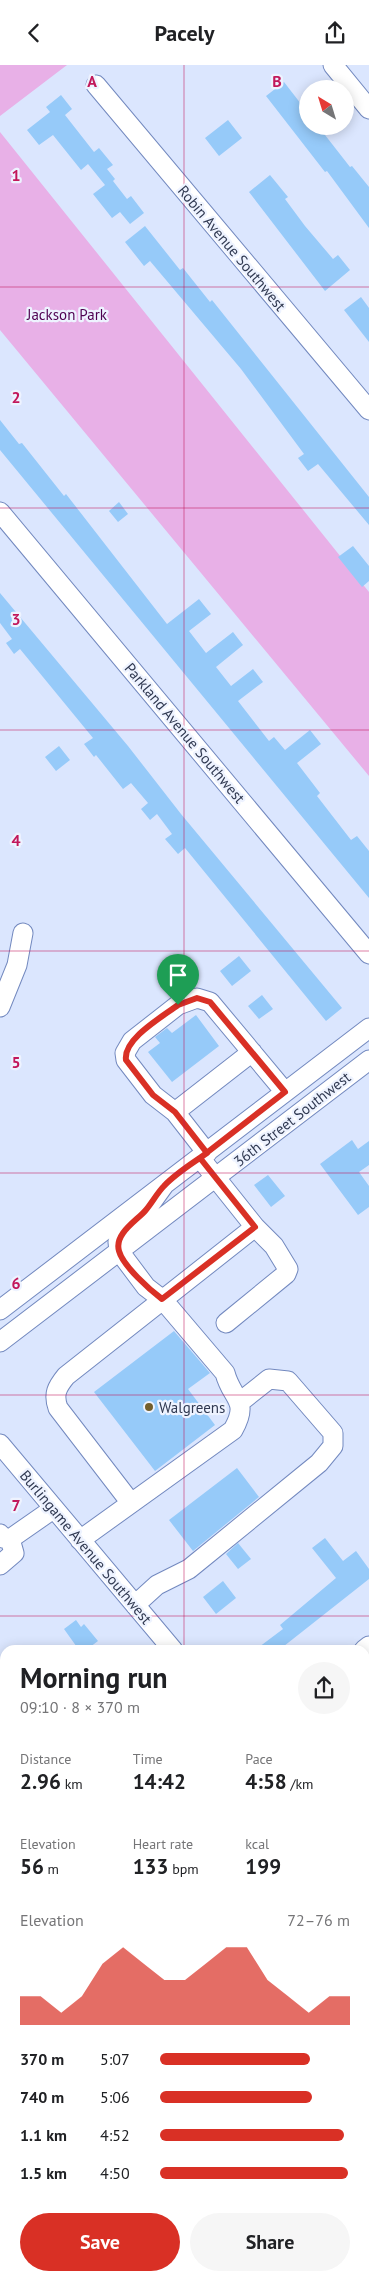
<!DOCTYPE html>
<meta charset="utf-8">
<style>
body{margin:0;font-family:"PT Sans",sans-serif;background:#f6f6f6;color:#202124;height:100vh;display:flex;flex-direction:column;font-size:19px;white-space:nowrap}
*{box-sizing:border-box;margin:0}
p{font-size:16px;color:#757577}
.icon{flex:none;width:28px;height:28px;fill:none;stroke:currentColor;stroke-width:2;stroke-linecap:round;stroke-linejoin:round}
.map{position:relative;flex:1;overflow:hidden}
.sheet{position:absolute;left:0px;top:1580px;width:370px;height:636px;display:flex;flex-direction:column;background:#fff;border-radius:15px 15px 0 0;box-shadow:0 2px 12px #0003}
.sheet>*{flex:none}
.needle{width:32px;rotate:322deg}
.buttons{position:absolute;left:299px;top:15px;display:grid;gap:10px}
.buttons a{display:grid;place-items:center;width:55px;height:55px;border-radius:50%;background:#fff;box-shadow:0 2px 12px #0003;font-size:25px}
.pin{position:absolute;display:grid;place-items:center;width:42px;height:42px;color:#fff;margin:-51px -21px;border-radius:50% 50% 50% 0;rotate:-45deg;box-shadow:0 0 5px #0007}
.pin .icon{rotate:45deg}
.round{display:grid;place-items:center;flex:none;width:52px;height:52px;border-radius:26px;background:#f6f6f6}
.head{display:flex;align-items:center;justify-content:space-between;height:85px;padding:0 20px}
h1{font-size:28px;font-weight:700;line-height:38px}
.metrics{display:grid;grid-template-columns:repeat(3,1fr);gap:8px;height:85px;padding:5px 20px}
.metrics div{display:grid;align-content:center}
.metrics b{font-size:21px;font-weight:700}
.metrics small{font-size:14px;font-weight:400}
.metrics p{font-size:14px}
.chart{height:140px;padding:10px 20px}
.chart p{display:flex;justify-content:space-between}
.chart svg{width:100%;height:90px;margin-top:5px;fill:#d93025;opacity:.7}
.cta{display:flex;gap:10px;margin-top:auto;padding:10px 20px}
.cta a{flex:1;height:58px;border-radius:30px;background:#d93025;color:#fff;font-size:20px;font-weight:700;line-height:58px;text-align:center}
.cta a+a{background:#f6f6f6;color:#202124}
ul{padding:0 20px;list-style:none;font-size:16px}
li{display:grid;grid-template-columns:80px 60px 1fr;align-items:center;height:38px}
li i{height:12px;border-radius:6px;background:#d93025}
header{display:flex;justify-content:space-between;align-items:center;height:65px;padding:0 20px;background:#fff;font-size:22px;font-weight:700}
.map>svg:first-child{display:block}
.green{fill:#e8b0e7}
.building{fill:#96caf9}
.lines{fill:none;stroke-linecap:round;stroke-linejoin:round}
.minor-casing{stroke:#7389bf;stroke-width:21}
.minor{stroke:#fff;stroke-width:19}
.route-casing{stroke:#fff;stroke-width:10}
.route{stroke:#d93025;stroke-width:6}
.grid{fill:none;stroke:#c2185b;stroke-width:1;stroke-opacity:0.55}
.poi-dot{fill:#735f2e;stroke:#eef3ff;stroke-width:2}
.labels{text-anchor:middle;dominant-baseline:central;stroke-width:4.5;stroke-linejoin:round;paint-order:stroke}
.street-label{font-size:15px;fill:#303951;stroke:#eef3ff}
.park-label{font-size:15px;fill:#4f0051;stroke:#eef3ff}
.poi-label{font-size:15px;fill:#303951;stroke:#eef3ff;text-anchor:start}
.grid-label{font-size:16px;text-anchor:middle;font-weight:bold;fill:#c2185b;stroke:#eef3ff;stroke-width:4.5;stroke-linejoin:round;paint-order:stroke}
</style>
<header><svg class="icon" aria-label="back" viewBox="0 0 24 24"><path d="M15 5l-7 7 7 7"/></svg>Pacely<svg class="icon" aria-label="share" viewBox="0 0 24 24"><path d="M12 15V3M7 8l5-5 5 5M5 13v7h14v-7"/></svg></header>
<div class="map">
<svg width="369" height="2216" viewBox="0 0 369 2216">
<rect width="100%" height="100%" fill="#dbe6fe"/>
<path class="green" d="M0,0H67L0,51Z
M0,67L369,527V711L0,265Z"/>
<path class="building" d="M284,17L308,48V61H318L350,102L352,101L369,122V163L327,106L325,107L266,31Z
M61,30L72,44L65,50L94,87L99,83L113,100L107,104L115,114L113,116L127,134L131,131L144,148L130,159L120,147L112,153L93,129L105,120L88,99L81,105L53,70L39,80L27,65L50,47L46,42Z
M228,55L242,73L219,91L205,73Z
M270,110L288,132L285,134L305,161L333,194L338,190L350,205L325,226L249,127Z
M145,161L180,205L183,203L210,237L212,235L369,432V460L318,399L308,406L298,393L304,389L241,304L150,196L144,201L125,177Z
M361,232L369,243V277L344,245Z
M0,355L19,379L22,378L64,431L66,429L167,559L199,534L211,549L189,566L206,588L233,567L243,580L216,602L231,621L253,604L263,617L238,636L269,676L274,672L285,685L310,665L321,679L297,698L320,728L317,731L351,775L357,771L369,786V833L0,385Z
M119,437L128,449L118,457L109,446Z
M353,481L369,501V516L362,522L338,492Z
M0,528L128,681L181,749L342,943L326,956L185,783L178,789L165,774L172,769L157,749L150,755L141,744L148,738L131,718L123,724L96,690L94,692L84,679L93,673L20,584L14,589L6,578L12,574L0,558Z
M59,681L70,695L56,706L45,692Z
M239,891L251,906L232,921L220,906Z
M262,930L273,944L259,954L248,941Z
M196,950L219,981L172,1017L148,987L160,978L155,972L167,963L172,968Z
M352,1075L358,1084L369,1076V1100L359,1107L369,1121V1142L358,1150L320,1099Z
M268,1110L285,1131L271,1142L254,1120Z
M174,1266L210,1308L188,1324L215,1360L155,1406L94,1327Z
M237,1403L259,1432L193,1486L169,1455Z
M325,1473L343,1496L356,1486L369,1504V1514L279,1585H255L283,1564L280,1560L336,1513L312,1483Z
M238,1478L251,1494L238,1504L226,1489Z
M223,1516L236,1533L216,1549L203,1532Z
M76,1555L81,1562L84,1559L98,1576L86,1585H79L64,1564Z"/>
<g class="lines">
<g class="minor-casing">
<path id="minor" d="M333,0L369,44
M96,20L369,345
M0,447L369,889
M0,942L17,900L23,868
M175,1047L252,987
M207,1088L175,1047L153,1030L126,995L125,988L132,976L178,940L197,933L210,937L285,1027
M0,1245L369,963
M226,1258L286,1209L288,1204L274,1181L255,1162
M0,1277L369,995
M0,1379L173,1585
M131,1438L58,1343C53,1329 57,1322 66,1311L255,1162L200,1093
M0,1469L3,1473L10,1474L53,1444
M80,1475L233,1365C250,1335 232,1335 225,1308L163,1235L146,1222L119,1186L118,1177L122,1170L146,1145L164,1120
M0,1500L14,1488L10,1474
M135,1540L157,1520L189,1504L319,1398L333,1381V1368L288,1316L269,1314L240,1337
M364,1585L369,1581
M365,1819L369,1824
M0,1885L5,1891
M267,2211L270,2216"/>
</g>
<use href="#minor" class="minor"/>
</g>
<g class="lines">
<g class="route-casing">
<path id="route" d="M178,940C162,952 123,974 126,995L153,1030L175,1047L207,1088C193,1098 176,1108 164,1121C157,1128 152,1138 145,1146C136,1156 114,1169 119,1186C123,1201 150,1225 162,1234L255,1162L200,1093L285,1027L210,937L197,933L178,940"/>
</g>
<use href="#route" class="route"/>
</g>
<path class="grid" d="M184,0V1585M0,222H369M0,443H369M0,665H369M0,886H369M0,1108H369M0,1330H369M0,1551H369M0,1773H5M365,1773H369M0,1994H5M365,1994H369M184,2211V2216"/>
<circle class="poi-dot" cx="149" cy="1342" r="5"/>
<g class="labels">
<g class="street-label">
<text transform="translate(232 183) rotate(50)">Robin Avenue Southwest</text>
<text transform="translate(185 668) rotate(50)">Parkland Avenue Southwest</text>
<text transform="translate(292 1054) rotate(-38)">36th Street Southwest</text>
<text transform="translate(86 1482) rotate(50)">Burlingame Avenue Southwest</text>
</g>
<g class="park-label">
<text x="67" y="249">Jackson Park</text>
</g>
<g class="poi-label">
<text x="159" y="1342">Walgreens</text>
</g>
</g>
<g class="grid-label">
<text x="92" y="22">A</text>
<text x="277" y="22">B</text>
<text x="16" y="116">1</text>
<text x="16" y="338">2</text>
<text x="16" y="560">3</text>
<text x="16" y="781">4</text>
<text x="16" y="1003">5</text>
<text x="16" y="1224">6</text>
<text x="16" y="1446">7</text>
</g>
</svg>
<div class="buttons">
<a><svg class="needle" viewBox="-14 -14 28 28"><path d="M0-13l5 13h-10z" fill="#e53935"/><path d="M0 13l5-13h-10z" fill="#757577"/></svg></a>
</div>
<div class="pin" style="left:178px;top:940px;background:#1e9e55"><svg class="icon" aria-label="arrive" viewBox="0 0 24 24"><path d="M6 21V4h12l-3 4 3 4H6"/></svg></div>
<section class="sheet">
<div class="head"><div><h1>Morning run</h1><p>09:10 · 8 × 370 m</p></div><a class="round"><svg class="icon" aria-label="share" viewBox="0 0 24 24"><path d="M12 15V3M7 8l5-5 5 5M5 13v7h14v-7"/></svg></a></div>
<div class="metrics">
<div><p>Distance</p><b>2.96<small> km</small></b></div>
<div><p>Time</p><b>14:42</b></div>
<div><p>Pace</p><b>4:58<small> /km</small></b></div>
</div>
<div class="metrics">
<div><p>Elevation</p><b>56<small> m</small></b></div>
<div><p>Heart rate</p><b>133<small> bpm</small></b></div>
<div><p>kcal</p><b>199</b></div>
</div>
<div class="chart"><p><span>Elevation</span>72–76 m</p>
<svg viewBox="0 0 160 44" preserveAspectRatio="none"><path d="M0 44V30L10 30L20 38L30 30L40 14L50 6L60 14L70 22L80 22L90 14L100 6L110 6L120 22L130 30L140 38L150 30L160 30V44z"/></svg>
</div>
<ul>
<li><b>370 m</b>5:07<i style="width:79%"></i></li>
<li><b>740 m</b>5:06<i style="width:80%"></i></li>
<li><b>1.1 km</b>4:52<i style="width:97%"></i></li>
<li><b>1.5 km</b>4:50<i style="width:99%"></i></li>
</ul>
<div class="cta"><a>Save</a><a>Share</a></div>
</section>
</div>
